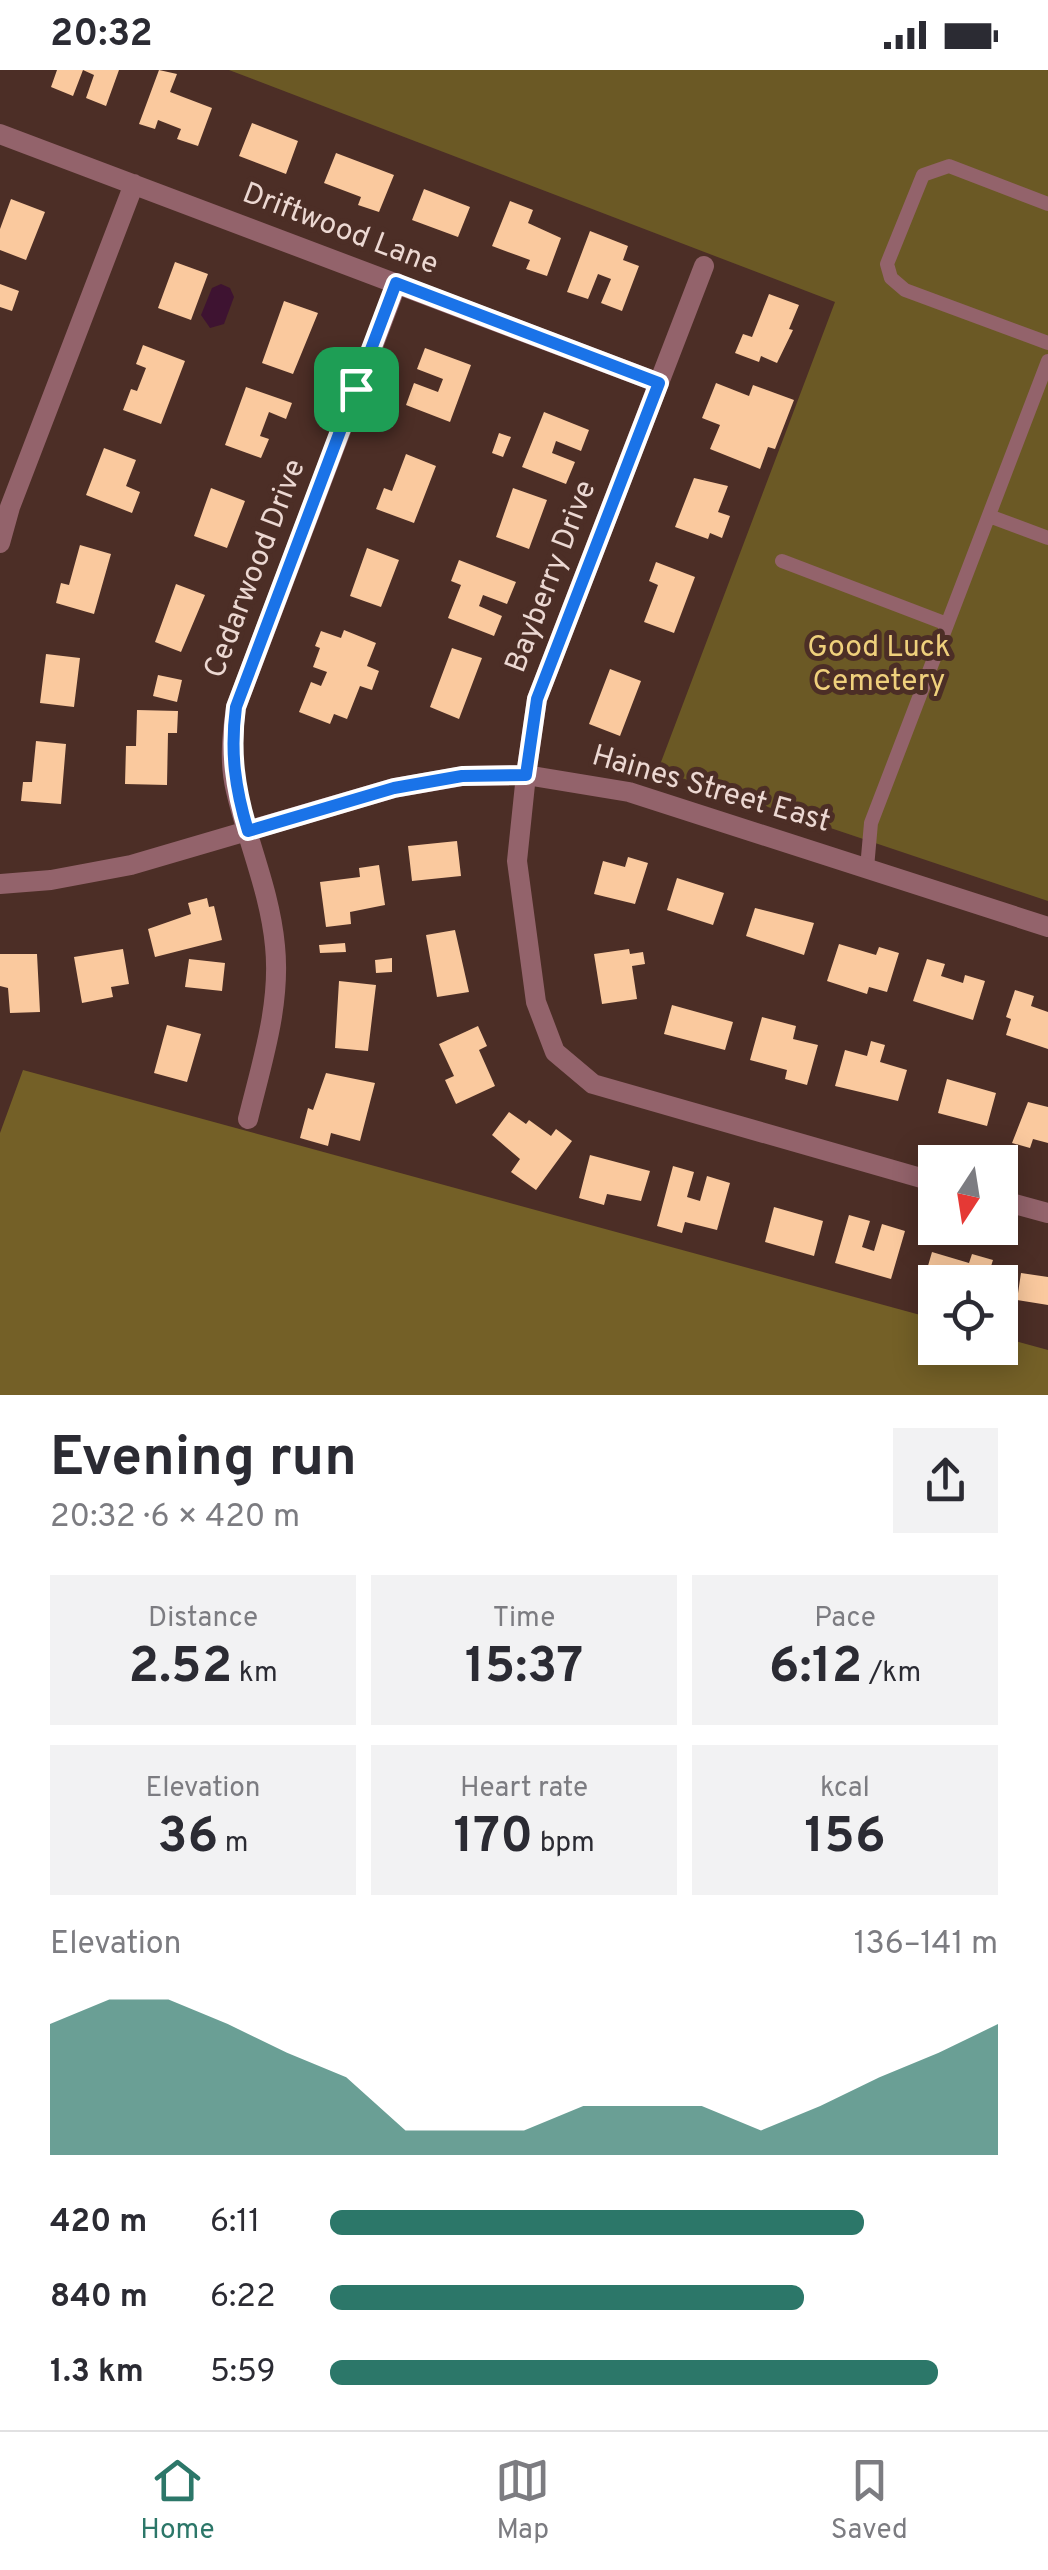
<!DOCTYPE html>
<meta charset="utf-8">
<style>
body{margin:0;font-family:Overpass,sans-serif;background:#f2f2f3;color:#2b2b33;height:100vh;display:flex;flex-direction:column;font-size:38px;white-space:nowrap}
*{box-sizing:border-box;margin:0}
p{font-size:32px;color:#7c7c81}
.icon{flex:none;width:55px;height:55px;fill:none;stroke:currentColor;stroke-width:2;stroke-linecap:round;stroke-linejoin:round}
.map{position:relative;height:1325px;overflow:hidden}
.drawer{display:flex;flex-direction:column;background:#fff;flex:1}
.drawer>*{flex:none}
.needle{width:65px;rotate:192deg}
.controls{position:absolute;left:918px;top:1075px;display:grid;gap:20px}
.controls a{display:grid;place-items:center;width:100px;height:100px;border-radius:0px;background:#fff;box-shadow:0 5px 25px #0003;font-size:50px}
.pin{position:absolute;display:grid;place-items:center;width:85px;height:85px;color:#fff;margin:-42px;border-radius:20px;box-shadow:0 5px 15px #0006}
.round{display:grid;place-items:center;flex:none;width:105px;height:105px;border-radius:0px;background:#f2f2f3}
.overview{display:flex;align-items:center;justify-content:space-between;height:170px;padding:0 50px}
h1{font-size:55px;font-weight:700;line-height:75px}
.stats{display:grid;grid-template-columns:repeat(3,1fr);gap:15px;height:170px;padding:10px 50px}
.stats div{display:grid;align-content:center;border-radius:0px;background:#f2f2f3;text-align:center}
.stats b{font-size:50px;font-weight:700}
.stats small{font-size:28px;font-weight:400}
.stats p{font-size:28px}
.chart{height:280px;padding:20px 50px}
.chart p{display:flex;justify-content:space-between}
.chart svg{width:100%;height:180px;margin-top:10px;fill:#2c7769;opacity:.7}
ul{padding:0 50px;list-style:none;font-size:32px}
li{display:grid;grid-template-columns:160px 120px 1fr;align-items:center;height:75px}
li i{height:25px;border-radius:12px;background:#2c7769}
.status{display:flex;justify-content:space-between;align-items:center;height:70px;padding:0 50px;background:#fff;direction:ltr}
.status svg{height:28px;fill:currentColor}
.tabs{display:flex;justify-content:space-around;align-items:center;height:140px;border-top:2px solid #e1e1e2;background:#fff;font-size:28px;color:#7c7c81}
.tabs a{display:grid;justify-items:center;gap:5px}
.tabs .current{color:#2c7769}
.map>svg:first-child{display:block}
.green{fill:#6b5925}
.forest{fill:#746027}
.water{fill:#3e1331}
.building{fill:#fac99e}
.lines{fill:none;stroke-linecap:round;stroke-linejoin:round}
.service{stroke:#93636b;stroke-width:14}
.minor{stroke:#93636b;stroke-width:20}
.route-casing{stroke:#fff;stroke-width:20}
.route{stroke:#1a73e8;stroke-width:12}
.labels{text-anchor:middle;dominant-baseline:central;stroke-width:10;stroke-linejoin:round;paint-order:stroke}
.street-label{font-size:30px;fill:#ecd8d2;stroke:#4c2e26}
.park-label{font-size:30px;fill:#efd07c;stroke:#4c2e26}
</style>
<div class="status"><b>20:32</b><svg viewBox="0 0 49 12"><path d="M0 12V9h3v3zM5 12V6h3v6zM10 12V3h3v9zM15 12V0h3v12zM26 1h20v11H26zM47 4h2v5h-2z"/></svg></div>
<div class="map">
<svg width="1048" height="1325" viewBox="0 0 1048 1325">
<rect width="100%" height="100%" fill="#4c2e26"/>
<path class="green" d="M229,0H1048V831L658,700L835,232Z"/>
<path class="forest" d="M23,1000L935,1249V1278H1000V1267L1048,1280V1325H0V1063Z"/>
<path class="water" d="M221,214L230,218L234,227L224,254L210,258L201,245L212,218Z"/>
<path class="building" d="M57,0H83L73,26L51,17Z
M83,0H119L106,36L86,28L94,5Z
M159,0L177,4L170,22L212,38L198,76L177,69L181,59L158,50L155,59L139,54Z
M252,53L298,71L286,104L239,86Z
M336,83L394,105L379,142L358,135L361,127L324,113Z
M424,119L470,137L458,167L412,150Z
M11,129L45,142L26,190L0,180V159Z
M510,131L533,140L528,153L561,168L547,206L526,199L530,190L492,176Z
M590,161L628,176L623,190L639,196L622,241L601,233L611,209L598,204L588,229L567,222Z
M175,192L208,204L191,250L158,238Z
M0,214L19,221L12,241L0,237Z
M769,224L799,235L789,259L793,260L777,293L761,286L759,292L735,283L743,264L752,267Z
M284,231L318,243L293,304L262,293Z
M143,275L185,291L161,354L123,340L131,319L137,321L146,298L136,294Z
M425,278L471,295L450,352L406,335L414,313L438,322L443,309L417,299Z
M716,313L749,326L753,315L794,330L775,379L768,377L760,399L710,379L720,355L702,348Z
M246,317L292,333L286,349L269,342L260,366L269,369L261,388L225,375Z
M544,342L589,360L581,381L556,371L552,383L575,392L566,414L522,397Z
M499,363L511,367L503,387L492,383Z
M104,378L136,390L126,416L140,422L132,443L86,425Z
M406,384L436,396L414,453L376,439L384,418L392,421Z
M694,408L728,416L718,442L730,446L722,468L710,463L708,469L675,457Z
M211,418L245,431L227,478L194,466Z
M513,418L547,430L529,479L496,467Z
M80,475L111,484L94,544L56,533L61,513L69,515Z
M367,478L399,490L381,537L350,526Z
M459,490L516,512L507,534L483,525L479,536L502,546L494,566L448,548L461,515L451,511Z
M656,492L695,507L674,563L644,552L658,515L649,511Z
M176,514L205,525L181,582L155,572Z
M344,560L376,573L367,596L379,601L372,620L360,616L347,649L334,644L330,654L299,642L311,612L321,616L327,602L313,597L320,578L315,576L321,561L341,568Z
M452,578L482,588L459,649L430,637Z
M46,584L80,588L74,637L40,633Z
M610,599L641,611L620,666L589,654Z
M158,605L182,610L177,632L153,626Z
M137,640L178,641L177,663H168L167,715L125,714L126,676H136Z
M36,671L66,674L61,734L21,731L23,712H32Z
M457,771L461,806L412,811L408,776Z
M628,787L648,793L635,834L594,824L603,791L625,797Z
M379,795L385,835L350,842L351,854L326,857L320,812L360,807L359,798Z
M677,808L724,823L713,855L667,840Z
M207,828L209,837L214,836L222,870L155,887L148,859L191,844L188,833Z
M755,838L814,853L804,885L746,866Z
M455,860L469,922L437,927L426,865Z
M345,873L346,882L320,883L319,875Z
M839,874L876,885L879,877L899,883L887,922L869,917L867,924L827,911Z
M123,879L129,914L111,917L113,927L82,933L74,887Z
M629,879L630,884L643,882L645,894L632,896L637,929L602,934L594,884Z
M0,884H37L40,942L10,943L8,918L0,916Z
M392,888V902L376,903L375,890Z
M189,889L225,893L222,921L185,917Z
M927,889L945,894L941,906L963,913L965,905L985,911L973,950L913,931Z
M339,911L376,915L368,981L335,978Z
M1015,920L1034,926L1031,936L1048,942V979L1006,965L1011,949L1006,947Z
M672,935L733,952L725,980L664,964Z
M762,947L796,956L793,969L818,975L807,1015L785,1009L787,1000L750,990Z
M167,955L201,964L187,1012L154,1003Z
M478,956L487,976L479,980L495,1016L456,1034L445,1010L454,1006L439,974Z
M871,971L885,975L880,992L907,1000L898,1031L835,1016L845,980L867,986Z
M326,1003L375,1013L360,1071L331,1063L328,1076L300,1068L308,1038L313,1040Z
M947,1009L996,1023L987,1056L938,1043Z
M1028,1032L1048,1037V1073L1033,1069L1030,1078L1012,1073Z
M509,1042L526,1054L529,1050L551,1066L556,1059L572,1071L536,1120L511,1102L520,1089L492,1065Z
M590,1085L650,1101L641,1131L607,1124L604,1135L579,1128Z
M673,1096L694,1102L687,1127L700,1131L707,1106L730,1113L717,1160L685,1152L682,1163L657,1156Z
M774,1137L823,1151L814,1186L765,1172Z
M849,1145L870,1151L862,1177L874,1181L882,1154L905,1161L891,1209L835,1193Z
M932,1182L969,1193L972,1184L993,1190L986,1212H935V1217L923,1213Z
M1021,1203L1048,1207V1235L1017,1230Z"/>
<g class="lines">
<path class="service" d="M1048,134L949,96L923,105L887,194L891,208L905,220L1048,273
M989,446L1048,468
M782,491L947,554
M867,798L871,753L1048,291"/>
<path class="minor" d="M0,64L659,313
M704,196L537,629L526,705L517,791L536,932L555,982L593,1014L935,1112
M0,473L10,437L134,114
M0,814L51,810L131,795L394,718L463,706L526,705L629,722L1048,857
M248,1049C262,992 281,934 275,876C270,822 248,773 236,721C229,693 232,665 236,637L397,213
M1000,1130L1048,1143"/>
</g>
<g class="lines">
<g class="route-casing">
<path id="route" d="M396,213L659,313L537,629L526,705L462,706L394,718L248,761C235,718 230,682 236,637Z"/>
</g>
<use href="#route" class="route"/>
</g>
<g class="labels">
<g class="street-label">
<text transform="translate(340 160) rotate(21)">Driftwood Lane</text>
<text transform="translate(256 499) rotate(-69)">Cedarwood Drive</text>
<text transform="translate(552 507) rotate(-69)">Bayberry Drive</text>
<text transform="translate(711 720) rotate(16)">Haines Street East</text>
</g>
<g class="park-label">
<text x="879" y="578">Good Luck<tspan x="879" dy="34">Cemetery</tspan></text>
</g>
</g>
</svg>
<div class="controls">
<a><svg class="needle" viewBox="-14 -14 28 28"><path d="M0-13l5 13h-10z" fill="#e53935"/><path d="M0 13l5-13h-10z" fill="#7c7c81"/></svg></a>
<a><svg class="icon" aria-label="locate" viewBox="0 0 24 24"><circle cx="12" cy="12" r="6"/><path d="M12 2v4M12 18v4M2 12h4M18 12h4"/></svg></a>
</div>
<div class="pin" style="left:356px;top:319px;background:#1e9e55"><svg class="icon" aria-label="arrive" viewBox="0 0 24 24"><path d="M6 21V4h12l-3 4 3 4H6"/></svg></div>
</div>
<section class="drawer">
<div class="overview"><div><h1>Evening run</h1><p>20:32 · 6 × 420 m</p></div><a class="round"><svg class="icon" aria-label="share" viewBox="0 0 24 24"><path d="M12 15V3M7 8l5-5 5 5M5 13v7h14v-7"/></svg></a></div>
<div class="stats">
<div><p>Distance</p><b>2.52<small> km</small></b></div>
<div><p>Time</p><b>15:37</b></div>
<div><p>Pace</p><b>6:12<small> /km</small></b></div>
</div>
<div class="stats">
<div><p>Elevation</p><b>36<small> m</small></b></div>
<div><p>Heart rate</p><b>170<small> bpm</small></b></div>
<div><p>kcal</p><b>156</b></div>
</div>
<div class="chart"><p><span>Elevation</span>136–141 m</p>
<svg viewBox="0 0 160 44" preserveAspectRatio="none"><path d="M0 44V12L10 6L20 6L30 12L40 19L50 25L60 38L70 38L80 38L90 32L100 32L110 32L120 38L130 32L140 25L150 19L160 12V44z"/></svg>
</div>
<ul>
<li><b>420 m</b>6:11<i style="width:80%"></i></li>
<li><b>840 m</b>6:22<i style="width:71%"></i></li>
<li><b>1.3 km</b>5:59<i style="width:91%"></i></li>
</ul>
</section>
<nav class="tabs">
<a class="current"><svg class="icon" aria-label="home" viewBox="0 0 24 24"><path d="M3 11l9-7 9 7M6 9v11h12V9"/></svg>Home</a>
<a><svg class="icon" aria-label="map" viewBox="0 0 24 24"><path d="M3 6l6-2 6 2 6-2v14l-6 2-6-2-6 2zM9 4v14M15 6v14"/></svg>Map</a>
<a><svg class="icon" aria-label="saved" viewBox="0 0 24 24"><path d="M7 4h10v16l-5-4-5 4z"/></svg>Saved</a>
</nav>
